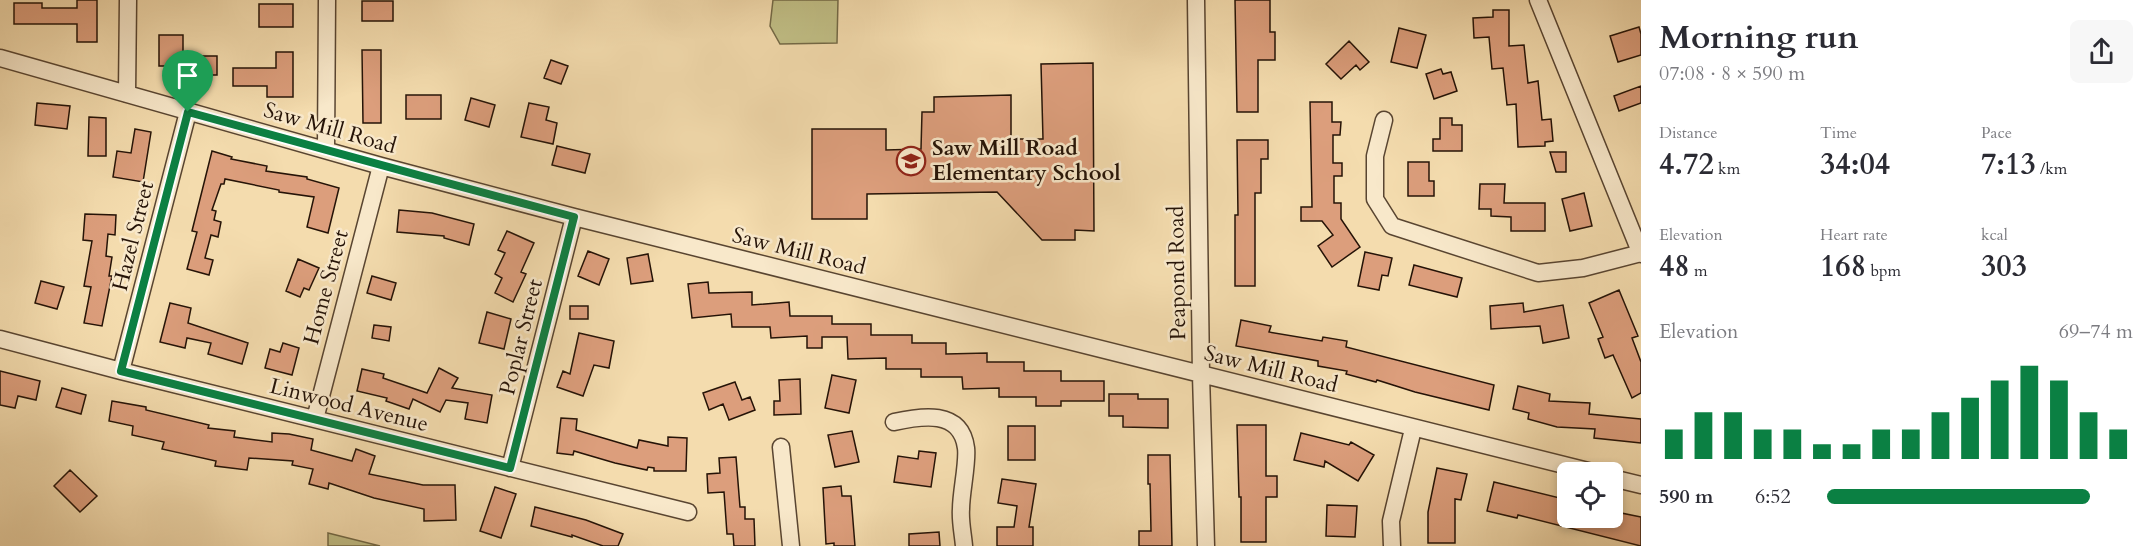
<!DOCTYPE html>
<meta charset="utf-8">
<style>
body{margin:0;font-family:Cardo,serif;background:#f7f7f7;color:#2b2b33;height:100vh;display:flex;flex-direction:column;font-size:22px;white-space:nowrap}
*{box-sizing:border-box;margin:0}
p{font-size:20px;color:#7c7c81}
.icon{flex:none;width:33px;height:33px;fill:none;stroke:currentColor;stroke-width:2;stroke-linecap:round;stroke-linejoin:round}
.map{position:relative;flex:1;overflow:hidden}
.details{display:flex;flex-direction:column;background:#fff;width:510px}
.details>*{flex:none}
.buttons{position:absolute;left:1557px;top:462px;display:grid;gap:12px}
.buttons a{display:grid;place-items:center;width:66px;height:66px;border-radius:9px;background:#fff;box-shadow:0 3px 9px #0003;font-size:30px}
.pin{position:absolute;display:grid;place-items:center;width:51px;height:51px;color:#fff;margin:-62px -26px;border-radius:50% 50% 50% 0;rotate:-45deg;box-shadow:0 0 6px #0007}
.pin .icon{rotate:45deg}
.round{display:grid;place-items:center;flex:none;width:63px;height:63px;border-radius:9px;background:#f7f7f7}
.overview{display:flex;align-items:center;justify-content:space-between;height:102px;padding:0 18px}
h1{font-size:33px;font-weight:700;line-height:45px}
.metrics{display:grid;grid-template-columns:repeat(3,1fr);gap:9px;height:102px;padding:6px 18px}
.metrics div{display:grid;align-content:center}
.metrics b{font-size:30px;font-weight:700}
.metrics small{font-size:16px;font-weight:400}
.metrics p{font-size:16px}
.chart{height:168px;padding:12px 18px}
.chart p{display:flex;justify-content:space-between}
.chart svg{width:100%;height:108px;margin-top:6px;stroke:#0b8043;stroke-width:6}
ul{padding:0 18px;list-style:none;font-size:20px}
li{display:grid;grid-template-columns:96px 72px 1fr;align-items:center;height:45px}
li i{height:15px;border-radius:8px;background:#0b8043}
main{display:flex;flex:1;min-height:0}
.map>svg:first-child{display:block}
.green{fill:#c1bf86;stroke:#736946;stroke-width:1.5}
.building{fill:#dc9e7c;stroke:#251307;stroke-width:1.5}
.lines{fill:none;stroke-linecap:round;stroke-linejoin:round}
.minor-casing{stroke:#594531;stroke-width:19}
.minor{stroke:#f8e8ca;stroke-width:16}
.route-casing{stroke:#fff;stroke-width:12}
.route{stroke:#0b8043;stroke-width:8}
.labels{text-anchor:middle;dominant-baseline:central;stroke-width:5;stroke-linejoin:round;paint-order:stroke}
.street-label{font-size:22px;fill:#251307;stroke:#f8e8ca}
.poi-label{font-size:22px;font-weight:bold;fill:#251307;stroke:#f8e8ca;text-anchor:start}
</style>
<main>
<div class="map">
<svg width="1641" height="546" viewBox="0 0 1641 546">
<rect width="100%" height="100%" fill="#f4dcae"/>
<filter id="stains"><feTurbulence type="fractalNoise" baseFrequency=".00333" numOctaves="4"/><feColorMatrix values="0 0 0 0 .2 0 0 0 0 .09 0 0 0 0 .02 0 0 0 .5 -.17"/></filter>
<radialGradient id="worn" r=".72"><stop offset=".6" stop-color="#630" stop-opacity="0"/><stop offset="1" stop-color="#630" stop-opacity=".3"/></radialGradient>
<path class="green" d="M773,0H838L837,43L780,44L770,26Z
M328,533L380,546H328Z"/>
<path class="building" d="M77,0H97V42H77V24H14V3H42V8H77Z
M1235,0H1270V32H1275V60H1258V112H1237Z
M362,1H393V21H362Z
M259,4H293V27H259Z
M1493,10H1509V46L1524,45L1528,83L1538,81L1542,120L1551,119L1553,141L1545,142V146L1518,147L1516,104L1507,105L1503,68L1492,69L1489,37L1474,38L1473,18L1493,17Z
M1639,27L1641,34V55L1618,62L1610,36Z
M1399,28L1426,35L1417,68L1391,62Z
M159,35H183V66H159Z
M1349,41L1369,62L1360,70L1356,65L1341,79L1326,64Z
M362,50H381V123H363Z
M276,52H293V97H267V86H233V68H276Z
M192,56H217V75H192Z
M551,60L568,66L561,84L544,78Z
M1093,63L1094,231L1075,230V240H1042L997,192L867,194V219H812V129H886V150L921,149L922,112H934V97L1011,95V139H1043L1041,64Z
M1441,69L1443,74L1451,72L1457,91L1434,99L1426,74Z
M1641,86V103L1619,111L1614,96Z
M406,95H441V119H406Z
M471,98L495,105L489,127L465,120Z
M1310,102H1332V122H1341L1340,135H1333V163H1342V176H1334V203H1341V219L1360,247L1332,267L1318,246L1333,235L1322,221H1301V207H1312Z
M37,103L70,106L67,129L35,125Z
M529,103L549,107L546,120L557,123L553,144L521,137Z
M89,117L106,118V156H88Z
M1440,118H1452V125H1462V151H1433V139H1440Z
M135,129L151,132L143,182L113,177L117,151L131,153Z
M1237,140H1268V159H1261V193H1255V286H1235V215H1238Z
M557,146L590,154L585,173L552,165Z
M212,151L232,157L231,159L267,166L266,171L307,177V179L339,188L328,233L307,227L314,197L279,192V190L225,179L224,184H221L212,210L216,211L214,220L221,222L218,237L211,235L205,258L213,260L209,275L187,269L197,232L192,231Z
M1550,152H1566V172H1556Z
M1408,162H1429V181H1434V196H1408Z
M1480,184H1505L1504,203H1545V231H1511V217L1491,216V209H1479Z
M1584,193L1592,226L1570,231L1562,199Z
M399,210L432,213L474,224L469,245L444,238V236L397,232Z
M85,214L116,215L115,235L108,234L106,256L112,257L109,276H112L102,326L84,323L91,287L84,286L92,241L83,240Z
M507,231L534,243L521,272L526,274L513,302L495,293L502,278L495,274L505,253L498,250Z
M588,251L609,259L599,285L578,276Z
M1365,252L1392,258L1388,276L1382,275L1379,290L1358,286Z
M648,254L653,281L631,284L627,258Z
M298,259L319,268L309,290L304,288L300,297L286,291Z
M1414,265L1462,278L1457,297L1409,285Z
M372,276L396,283L391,300L367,293Z
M41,281L64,287L57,309L35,303Z
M708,282L709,293L752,292V305L789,302L790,316H832V324H871V335H912V343H946V354L987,353V362H1024V371H1061V381H1104V401H1061V406H1036V397H999V388L963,389L962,377H921V369H886V358L848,359L847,337H822V348H807V336L771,338L770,327H732L731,314L692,318L688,284Z
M1619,290L1638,336L1632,338L1641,362V393L1632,398L1613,355L1605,358L1598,339L1603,337L1589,303Z
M170,303L191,308L188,323L248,343L242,364L208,354L211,343L187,338L185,348L160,342Z
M1523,303L1524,312L1563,305L1569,338L1543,343L1540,326L1491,329L1490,306Z
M570,306H588V319H570Z
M487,312L511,319L504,349L479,343Z
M1241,320L1271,326L1269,332L1322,341L1323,337L1347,341L1346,347L1494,385L1489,410L1415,392L1377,380L1376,382L1346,374L1347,371L1318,366V361L1236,346Z
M374,325L391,327L389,341L372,338Z
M579,333L614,341L609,368L594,365L583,396L557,387L563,371L570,374Z
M283,343L299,348L292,375L265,368L270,349L280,352Z
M439,368L458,378L452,388L492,395L487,423L465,419L468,403L446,400L440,412L413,399L409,409L386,401L387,398L357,391L362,369L384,374L383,378L427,393Z
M0,371L40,381L36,400L18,396L15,408L0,405Z
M832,375L856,380L849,413L825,408Z
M800,379L801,414L774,415V401H780L779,380Z
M735,382L742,400L750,397L755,410L729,420L723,404L709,410L703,393Z
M1518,386L1550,394L1549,401L1590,403L1589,414L1641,419V443L1594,438L1595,429L1557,427L1528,419L1529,413L1513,409Z
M62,388L86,395L81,414L56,407Z
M1109,394H1138V399H1168V428L1123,427V416H1109Z
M112,401L146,407V410L209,425L208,428L235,431L234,437L272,442V433L289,434L313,439L311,450L352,461L356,449L375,456L369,474L423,485H455L456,520L424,521V509L374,498L329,483L328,489L309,484L313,469L292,465L293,461L249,458L247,470L215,466L216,461L162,449L164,442L132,435L133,426L109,421Z
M561,418L577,419L576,430L637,448L639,440L668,446V437L687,438L686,471H654V468L648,467L647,470L615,463L574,451L573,455L557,453Z
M1237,425H1266V476H1277V497H1266V542H1241V497H1239Z
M1008,426H1035V460H1008Z
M852,431L859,462L835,467L828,435Z
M1301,433L1349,445L1351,442L1374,455L1358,481L1325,461L1324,467L1294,460Z
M919,451L936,453L931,487L894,482L898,456L918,459Z
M1148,455H1170L1172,546H1139V531H1151L1150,484H1148Z
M736,457L740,507H745V519H754L755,546H734L733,534H727L724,492L708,493L707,474L720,473L719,458Z
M1437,468L1467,474L1461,500L1455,499V543H1428V512Z
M70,470L97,496L80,512L54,486Z
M1002,479L1036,484L1029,527H1033V546H997V527H1014L1017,506L998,503Z
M1494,482L1568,500L1563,518H1620L1621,513L1641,517V546L1518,515L1517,518L1487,511Z
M841,486L842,496H851L855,546H834V543L826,544L823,488Z
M495,487L516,494L501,538L480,531Z
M1327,505L1357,506L1355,537L1326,536Z
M535,507L586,520L623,534L618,546H603L572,535V537L531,526Z
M939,532L940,546H909V534Z"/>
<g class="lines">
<g class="minor-casing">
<path id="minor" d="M1196,0L1201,375L1206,546
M1538,0L1641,254
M0,58L381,166L574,217L1592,472
M127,94L128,0
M1384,120L1375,156V199L1392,226L1538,273L1583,268L1641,253
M326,149L327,0
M0,339L121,371L688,512
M121,371L188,112
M315,419L381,166
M894,422C921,416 961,409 966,448C968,462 961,492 961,509C960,521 963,534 964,546
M781,447L791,546
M510,468L574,217
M1612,478L1641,485
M1392,546L1391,521L1413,429"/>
</g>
<use href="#minor" class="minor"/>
</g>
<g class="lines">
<g class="route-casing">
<path id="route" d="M188,112C317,147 445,183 574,217L510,468L121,371Z"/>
</g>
<use href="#route" class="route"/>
</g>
<defs>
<g id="school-ring" transform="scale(1.5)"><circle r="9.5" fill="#f8e8ca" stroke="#8f2418" stroke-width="1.5"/><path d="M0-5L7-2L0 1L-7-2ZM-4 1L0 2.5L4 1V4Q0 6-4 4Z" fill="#8f2418"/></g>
</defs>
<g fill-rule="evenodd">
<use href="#school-ring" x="911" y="161"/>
</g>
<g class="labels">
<g class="street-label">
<text transform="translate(330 128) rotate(16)">Saw Mill Road</text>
<text transform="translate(133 236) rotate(-76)">Hazel Street</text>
<text transform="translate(799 251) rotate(14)">Saw Mill Road</text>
<text transform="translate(1177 273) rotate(-91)">Peapond Road</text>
<text transform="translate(326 287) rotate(-75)">Home Street</text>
<text transform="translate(521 337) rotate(-76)">Poplar Street</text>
<text transform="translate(1271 369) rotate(14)">Saw Mill Road</text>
<text transform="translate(349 405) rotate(14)">Linwood Avenue</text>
</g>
<g class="poi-label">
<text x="932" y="148">Saw Mill Road<tspan x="932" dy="25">Elementary School</tspan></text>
</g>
</g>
<rect width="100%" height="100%" filter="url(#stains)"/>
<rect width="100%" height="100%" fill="url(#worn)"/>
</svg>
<div class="buttons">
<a><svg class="icon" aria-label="locate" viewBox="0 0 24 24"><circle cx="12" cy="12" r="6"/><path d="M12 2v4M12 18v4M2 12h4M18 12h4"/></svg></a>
</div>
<div class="pin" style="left:188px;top:112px;background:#1e9e55"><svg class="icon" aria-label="arrive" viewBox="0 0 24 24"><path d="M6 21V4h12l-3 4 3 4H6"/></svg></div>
</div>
<section class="details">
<div class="overview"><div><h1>Morning run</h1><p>07:08 · 8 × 590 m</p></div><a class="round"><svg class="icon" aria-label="share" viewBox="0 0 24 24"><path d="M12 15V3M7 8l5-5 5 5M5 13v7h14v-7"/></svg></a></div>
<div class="metrics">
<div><p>Distance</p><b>4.72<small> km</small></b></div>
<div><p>Time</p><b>34:04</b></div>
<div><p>Pace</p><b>7:13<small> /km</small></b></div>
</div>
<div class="metrics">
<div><p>Elevation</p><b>48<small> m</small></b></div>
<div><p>Heart rate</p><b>168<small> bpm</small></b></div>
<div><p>kcal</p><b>303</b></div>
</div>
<div class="chart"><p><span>Elevation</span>69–74 m</p>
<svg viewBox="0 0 160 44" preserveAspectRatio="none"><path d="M5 44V32M15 44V25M25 44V25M35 44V32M45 44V32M55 44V38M65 44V38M75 44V32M85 44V32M95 44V25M105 44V19M115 44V12M125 44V6M135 44V12M145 44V25M155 44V32"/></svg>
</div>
<ul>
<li><b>590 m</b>6:52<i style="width:86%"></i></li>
</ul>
</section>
</main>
